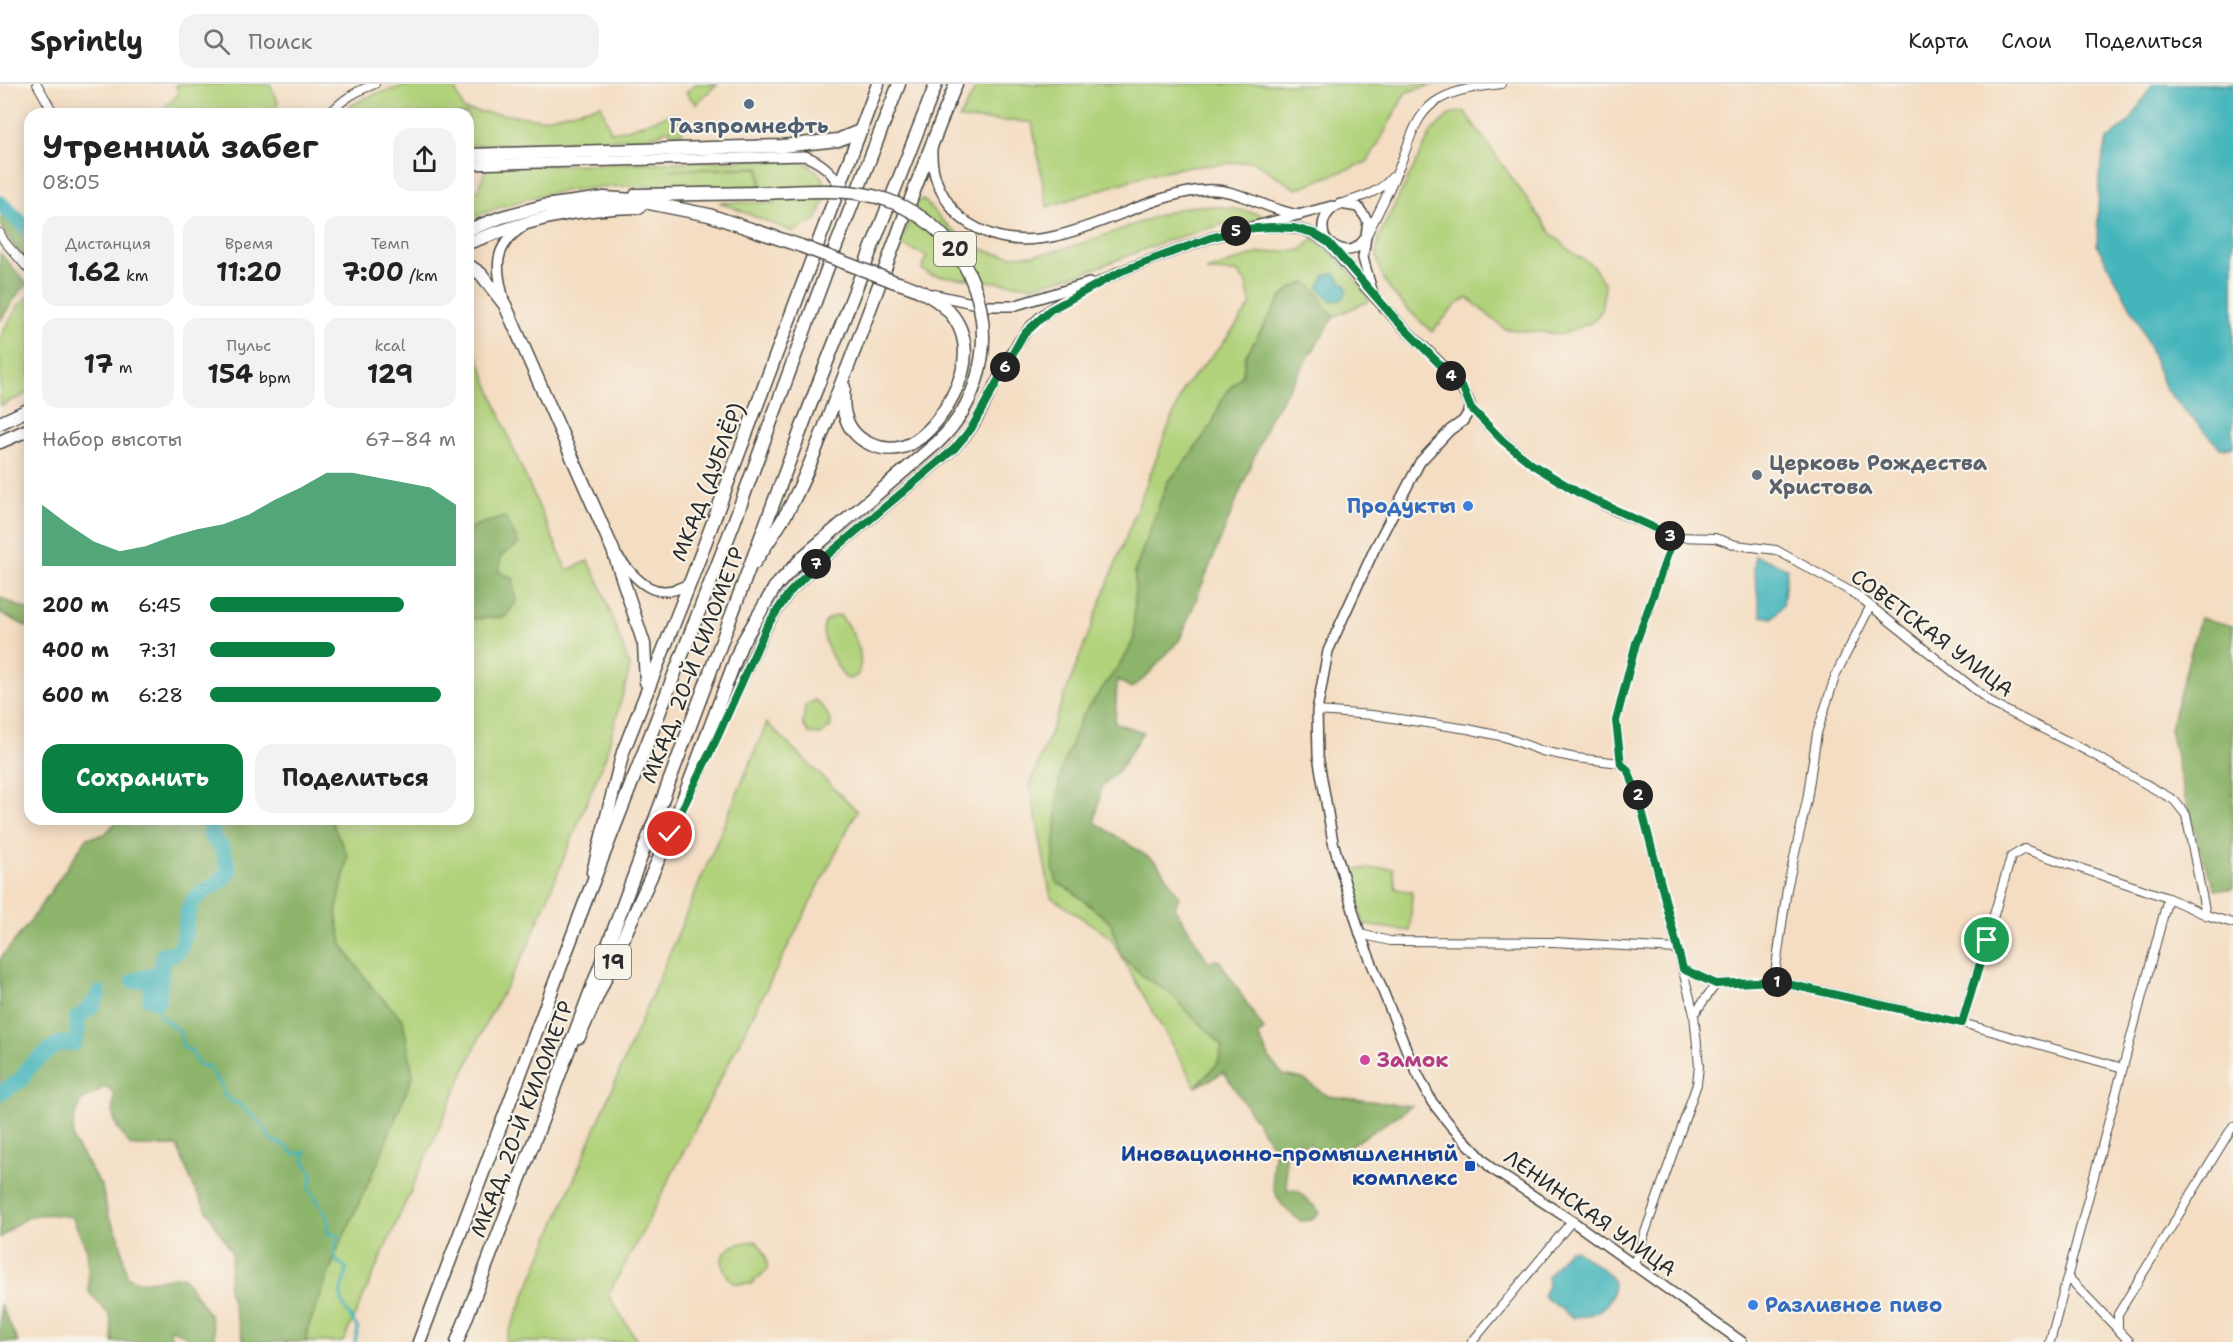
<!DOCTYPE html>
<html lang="ru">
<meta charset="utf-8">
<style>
body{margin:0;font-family:"Shantell Sans",sans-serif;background:#f2f2f2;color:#222;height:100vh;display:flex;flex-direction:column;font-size:22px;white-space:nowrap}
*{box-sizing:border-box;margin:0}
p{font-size:20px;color:#767676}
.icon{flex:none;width:33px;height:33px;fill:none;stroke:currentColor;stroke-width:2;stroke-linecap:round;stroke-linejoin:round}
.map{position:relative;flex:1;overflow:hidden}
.sheet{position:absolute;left:24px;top:24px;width:450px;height:717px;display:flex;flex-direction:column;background:#fff;border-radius:18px;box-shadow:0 3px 15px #0003}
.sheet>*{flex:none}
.pin{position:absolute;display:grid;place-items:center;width:51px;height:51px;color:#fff;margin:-26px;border:3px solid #fff;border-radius:50%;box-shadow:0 2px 6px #0007}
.km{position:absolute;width:30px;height:30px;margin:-15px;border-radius:50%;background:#222;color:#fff;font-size:16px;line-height:30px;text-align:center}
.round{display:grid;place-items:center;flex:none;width:63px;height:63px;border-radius:18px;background:#f2f2f2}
.summary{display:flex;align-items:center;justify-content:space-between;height:102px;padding:0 18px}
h1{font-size:33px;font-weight:700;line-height:45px}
.metrics{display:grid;grid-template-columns:repeat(3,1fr);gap:9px;height:102px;padding:6px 18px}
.metrics div{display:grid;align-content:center;border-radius:15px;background:#f2f2f2;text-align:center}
.metrics b{font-size:26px;font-weight:700}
.metrics small{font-size:16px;font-weight:400}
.metrics p{font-size:16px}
.chart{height:168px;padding:12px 18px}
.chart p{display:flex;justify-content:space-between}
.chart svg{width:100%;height:108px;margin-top:6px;fill:#0b8043;opacity:.7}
.primary-button{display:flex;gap:12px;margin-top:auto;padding:12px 18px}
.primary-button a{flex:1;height:69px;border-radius:18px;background:#0b8043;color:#fff;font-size:24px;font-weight:700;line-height:69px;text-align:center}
.primary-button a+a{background:#f2f2f2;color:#222}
ul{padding:0 18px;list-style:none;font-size:20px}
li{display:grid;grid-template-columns:96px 72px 1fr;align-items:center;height:45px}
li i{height:15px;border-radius:8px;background:#0b8043}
header{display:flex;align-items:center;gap:36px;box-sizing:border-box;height:84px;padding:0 30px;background:#fff;border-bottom:2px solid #e0e0e0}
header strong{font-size:28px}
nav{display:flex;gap:33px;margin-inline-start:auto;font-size:21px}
.search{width:420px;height:54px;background:#f2f2f2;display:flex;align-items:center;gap:15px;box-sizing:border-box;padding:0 21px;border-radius:18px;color:#767676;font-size:22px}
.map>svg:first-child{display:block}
.green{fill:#b1d27a;stroke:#6e7e52;stroke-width:1.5}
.forest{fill:#8cb46a;stroke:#5c704a;stroke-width:1.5}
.water{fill:#45b5bc;stroke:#387074;stroke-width:1.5}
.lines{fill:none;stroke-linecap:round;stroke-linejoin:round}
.stream{stroke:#45b5bc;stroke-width:3}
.river{stroke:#45b5bc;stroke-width:16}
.minor-casing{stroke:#494642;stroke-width:10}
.tertiary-casing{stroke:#494642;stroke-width:12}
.primary-casing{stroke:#494642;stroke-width:15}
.trunk-casing{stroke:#494642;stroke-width:15}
.minor{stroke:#fff;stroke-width:8}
.tertiary{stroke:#fff;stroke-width:9}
.primary{stroke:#fff;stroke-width:12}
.trunk{stroke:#fff;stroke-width:12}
.primary-bridge-casing{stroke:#494642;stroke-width:15;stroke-linecap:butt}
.primary-bridge{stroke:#fff;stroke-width:12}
.route-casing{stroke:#fff;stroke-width:12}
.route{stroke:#0b8043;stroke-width:8}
.service-dot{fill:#5c6f8a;stroke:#f7f3e8;stroke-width:2}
.worship-dot{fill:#6b7280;stroke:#f7f3e8;stroke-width:2}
.shop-dot{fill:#3f7fe0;stroke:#f7f3e8;stroke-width:2}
.hotel-dot{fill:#d1479c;stroke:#f7f3e8;stroke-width:2}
.transit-dot{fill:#1a4fb4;stroke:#f7f3e8;stroke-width:2}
.labels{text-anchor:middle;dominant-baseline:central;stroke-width:4.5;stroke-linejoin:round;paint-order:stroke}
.shield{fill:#f7f3e8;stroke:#686764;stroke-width:1.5}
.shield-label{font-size:20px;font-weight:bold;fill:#2b2b2b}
.service-label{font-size:21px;font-weight:bold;fill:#4e5e75;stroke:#f7f3e8}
.worship-label{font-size:21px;font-weight:bold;fill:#5b616d;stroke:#f7f3e8;text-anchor:start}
.street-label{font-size:21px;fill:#2b2b2b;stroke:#f7f3e8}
.shop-label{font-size:21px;font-weight:bold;fill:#366cbe;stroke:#f7f3e8;text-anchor:end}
.hotel-label{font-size:21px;font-weight:bold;fill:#b23c85;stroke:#f7f3e8;text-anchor:start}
.transit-label{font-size:21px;font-weight:bold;fill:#164399;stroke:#f7f3e8;text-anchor:end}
</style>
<header>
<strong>Sprintly</strong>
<div class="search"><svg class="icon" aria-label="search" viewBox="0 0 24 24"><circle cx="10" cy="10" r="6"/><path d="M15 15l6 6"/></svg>Поиск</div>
<nav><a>Карта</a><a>Слои</a><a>Поделиться</a></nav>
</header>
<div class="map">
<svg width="2233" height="1258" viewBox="0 0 2233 1258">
<rect width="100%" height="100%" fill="#f7f3e8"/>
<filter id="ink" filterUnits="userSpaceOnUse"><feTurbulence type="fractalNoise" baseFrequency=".0167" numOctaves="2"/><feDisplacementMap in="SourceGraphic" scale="12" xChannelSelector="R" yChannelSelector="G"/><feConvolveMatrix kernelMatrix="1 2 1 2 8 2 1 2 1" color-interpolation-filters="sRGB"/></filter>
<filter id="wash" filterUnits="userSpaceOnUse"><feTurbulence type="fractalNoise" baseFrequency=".008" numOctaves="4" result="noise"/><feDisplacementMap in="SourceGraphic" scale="24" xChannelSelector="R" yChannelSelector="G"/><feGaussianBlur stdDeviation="1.35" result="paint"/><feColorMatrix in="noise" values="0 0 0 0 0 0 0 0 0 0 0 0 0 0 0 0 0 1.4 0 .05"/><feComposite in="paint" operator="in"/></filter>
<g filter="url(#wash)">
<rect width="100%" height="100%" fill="#f4ddc2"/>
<path class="green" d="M176,0H270L278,18L274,30H157L178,11Z
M417,0H453L464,26L542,35L601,21L611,48L624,46L672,30L681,33L682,49H671L670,46L662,47V50L640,54L468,62V30H341C363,10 388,6 417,0Z
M694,0H717L696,20L686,9Z
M978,0H1436L1406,8L1377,62L1367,78L1296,105L1253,77L1180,84L1150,90L1047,123L1032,38L959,35Z
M1464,27L1552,150L1572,168L1593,182L1605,201L1601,228L1592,238L1563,250L1505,245L1468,214L1457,220L1432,248C1410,227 1377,202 1377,169C1377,163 1379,156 1380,150L1432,47L1449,31Z
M790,75C809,79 830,90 825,113C823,121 819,129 816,136L793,148L719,118L774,119V103H761L760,83L669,86L759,84L760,103C693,103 612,97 547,110C520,116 494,125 468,135V87L470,89L471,107H478L486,83Z
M923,115C937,131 952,148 970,159C1020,190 1086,157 1136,140C1152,134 1171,125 1188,123C1213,120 1236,125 1260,130L1262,133L1258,136L1224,140L1163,158L1086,188L1032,202L932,191L922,186L927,172L902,161L895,173L916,119Z
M1313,154C1338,170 1354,191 1369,217L1335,232L1323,221L1319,210L1292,204L1280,215L1245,273L1243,290L1224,311L1211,342L1180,385L1168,397L1135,487L1134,554L1127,570L1081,634L1063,684L1059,701L1057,799L1072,807L1111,839L1121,871L1146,895L1162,903L1175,914L1187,928L1212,950L1222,963L1218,979L1196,1003L1110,853L1051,813L1030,701L1184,303L1221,262L1251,221L1246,199L1237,188L1206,187L1259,169L1302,166Z
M30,212V308L0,322V253L19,221Z
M468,256L478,274L515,369L567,486L588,477L601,502L630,584L605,674L527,864L485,941L343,1258H307V1247L339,1162L377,1080L403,936L373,905L342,861L336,829L348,772L330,735H468Z
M840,531C854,549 867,571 857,592L849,595L844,593C834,576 805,535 840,531Z
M815,616C824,624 829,629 831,642L821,651L810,650L803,641L805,622Z
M767,639L857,727L643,1147L608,1211L638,1258H505Z
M1393,784L1396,805L1412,808L1410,847L1364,841L1349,785Z
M756,1157C764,1166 768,1174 767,1186L751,1200L733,1199C710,1173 726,1159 756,1157Z"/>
<path class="forest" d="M5,126L30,150V180C22,171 0,148 0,135C1,132 3,129 5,126Z
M0,169L28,201L19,208L0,237Z
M1307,198L1319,210L1323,221L1335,232L1270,334L1180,555L1145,594L1131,604L1117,595L1115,639L1143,648L1120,685L1102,702L1095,738L1157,779L1179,812L1175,824L1208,877L1219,876L1264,946L1258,951L1271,977L1283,991L1303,995L1328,1012L1412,1022L1336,1071H1320L1310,1059L1285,1066L1287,1105L1298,1107L1320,1128L1312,1136L1301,1137C1271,1118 1269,1098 1275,1066L1224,988L1196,1003L1218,979L1222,963L1212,950L1187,928L1175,914L1162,903L1146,895L1121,871L1111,839L1072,807L1057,799L1053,783L1059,701L1062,684L1081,634L1127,570L1134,554L1135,487L1168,397L1180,385L1211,342L1224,311L1243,290L1245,273L1280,215L1292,204Z
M468,270L481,307L468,315Z
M505,433L519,460L501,472L499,488L513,494L516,518L505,533L473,535L468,528V447L474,442Z
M0,514L30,527V544L0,529Z
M2200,534L2233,542V804L2231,805H2215L2204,778L2184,711L2170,645Z
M119,735H330L348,772L336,829L342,861L373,905L403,936L413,991L377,1080L339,1162L307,1247V1258H244L228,1205L232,1169L195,1106L177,1062H131C114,1041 111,1038 114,1010L106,1002L81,1017L73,1039V1057L102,1103L108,1131L119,1152L127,1192L141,1198L183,1192L210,1232L216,1258H190L188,1253L170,1244L171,1258H113L110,1232L89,1208L87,1166L72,1133C35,1128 28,1128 0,1154V875L29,839L87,754L105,750Z
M0,1220L18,1258H0Z"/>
<path class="water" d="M2152,0H2233V363L2220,364L2165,305L2140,240L2097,161L2099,92L2107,56L2130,37Z
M1334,189L1346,202L1347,208C1343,217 1338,218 1329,216L1319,203L1325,191Z
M1755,471L1787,484L1783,522L1772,534L1761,532L1754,486Z
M1568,1166H1575L1608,1189L1614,1198C1614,1222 1595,1233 1573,1234L1543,1212L1548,1201V1192Z"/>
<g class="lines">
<path class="stream" d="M158,917L159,931L180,948C182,957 180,964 190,966L199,981L210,983L213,992L221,999L223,1010L231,1017L239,1020L255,1034L267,1047L268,1052L273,1057L284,1061L293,1069L298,1070L305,1068L304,1077L313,1091L309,1104L328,1133V1150H337L339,1153C334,1161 334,1169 337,1178L346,1183C347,1197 342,1197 341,1208C340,1222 352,1233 358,1245L355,1258"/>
<path class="river" d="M0,119L30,147
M134,897L153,891L150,915L158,917L163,871L166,869L172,871C190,864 182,834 191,820C201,804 219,805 229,786L222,764L210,750L214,735
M0,1009L21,996L29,983L57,960L74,959L78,948L77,934L92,922L99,909"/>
</g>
</g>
<g filter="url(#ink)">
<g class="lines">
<g class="minor-casing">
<path id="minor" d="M37,0L54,30
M329,30C343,15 356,7 375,0
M1340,120C1358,114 1380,109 1392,93
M0,149L4,157L30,187
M1368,149C1379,128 1389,107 1398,86C1408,64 1413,33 1435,18C1454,5 1479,3 1501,0
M1471,324L1488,343L1533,381L1579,409L1619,429L1674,453L1715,454L1736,461L1776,466L1857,511L1993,620L2087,667L2174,716L2186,731L2206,831L2233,839
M1317,627L1372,631L1468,645L1505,653L1542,667L1576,674L1621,679
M1360,850L1390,857L1554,858L1677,865
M1683,885L1716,900L1774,897L1870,918L1962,939L2123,984
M1774,897L1787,805L1807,716L1817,649L1836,590L1870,523
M1694,930L1716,900
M1962,939L2011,773L2024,765L2168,814L2206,831
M1634,1180L1697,1000L1699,982L1694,930L1638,711L1627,685L1621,679L1616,637L1636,559L1674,453
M2068,1193L2130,1258
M2124,1252L2118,1246V1230L2233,1042
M1472,1258L1572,1137
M2050,1258L2168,814"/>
</g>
<g class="tertiary-casing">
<path id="tertiary" d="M932,66C931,91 940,109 955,128C964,138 977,145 990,150C1060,175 1134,111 1204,106C1239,103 1266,127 1300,131
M468,81L805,72C822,79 833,88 840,104
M1267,143C1281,142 1295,143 1309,148C1329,155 1347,182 1366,153
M1116,189L1210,154L1332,122
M931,210L986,222H1013L1089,199
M1373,210L1363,174L1368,137L1358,123L1340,120C1326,127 1319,138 1325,154C1347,183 1372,211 1397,237C1418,260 1464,295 1471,324L1463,337L1450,346L1420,378L1374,466L1328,567L1317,627L1318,672L1333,758L1360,850L1411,977L1432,1018L1451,1042L1492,1085L1572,1137L1742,1258
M504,216C496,183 492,163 524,142
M618,473C639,499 656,519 690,499
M692,704L767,542L789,509L817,480L954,365C960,358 967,351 972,344C994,309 1006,266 1035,238C1059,215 1094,202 1122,187"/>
</g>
<g class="primary-casing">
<path id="primary" d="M468,71L782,62L838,56L862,46
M636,111L760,109
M468,146L502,133L544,122L604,114L634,116L709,131L801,162
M468,159C528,136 574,124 639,123
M468,181L481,190L505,221L613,466L644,560L646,598
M844,303C843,313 842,324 846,334C854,359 886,372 910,360C929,350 942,332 952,313C976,269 967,229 920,207C911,202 900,200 890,196
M0,339L30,325
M0,358L30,345
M754,479C768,458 782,439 793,417C814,376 828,332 845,290C883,194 916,96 956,0
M593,788L623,668L690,499L878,0
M579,953L670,750L741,561L775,503L805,471L938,358"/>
</g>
<g class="trunk-casing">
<path id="trunk" d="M419,1258L587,813L733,441L829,180L899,0
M457,1258L554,1005L814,311L936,0"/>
</g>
<use href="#minor" class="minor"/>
<use href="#tertiary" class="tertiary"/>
<use href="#primary" class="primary"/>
<use href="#trunk" class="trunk"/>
<g class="primary-bridge-casing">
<path id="primary-bridge" d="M760,109C802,108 847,102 887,116C990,153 1015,284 938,358
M801,162L890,196"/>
</g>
<use href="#primary-bridge" class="primary-bridge"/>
</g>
</g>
<g class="lines" filter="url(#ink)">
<g class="route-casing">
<path id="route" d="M670,750L716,656L767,542L789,509L817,480L954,365L971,345L1023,251L1050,226L1122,187L1210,154L1243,145L1271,143L1294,144L1313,149L1329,159L1397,237L1463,304L1471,324L1503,357L1533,381L1579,409L1674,453L1636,559L1616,637L1621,680L1627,685L1638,711L1683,885L1716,900L1774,897L1962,939L1987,856"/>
</g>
<use href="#route" class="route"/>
</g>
<circle class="service-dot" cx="749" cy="20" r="6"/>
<circle class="worship-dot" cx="1757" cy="391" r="6"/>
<g class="shop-dot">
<circle cx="1468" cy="422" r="6"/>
<circle cx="1753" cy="1221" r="6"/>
</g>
<circle class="hotel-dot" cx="1365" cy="976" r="6"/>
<rect class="transit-dot" x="1464" y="1076" width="12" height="12" rx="3"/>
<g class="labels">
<g class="shield">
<rect x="934" y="148" width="42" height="34" rx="4.5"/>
<rect x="595" y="861" width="36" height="34" rx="4.5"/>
</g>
<g class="shield-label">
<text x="955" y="165">20</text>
<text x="613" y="878">19</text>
</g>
<g class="service-label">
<text x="749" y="42">Газпромнефть</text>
</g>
<g class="worship-label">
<text x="1769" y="379">Церковь Рождества<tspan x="1769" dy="24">Христова</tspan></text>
</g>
<g class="street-label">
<text transform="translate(708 398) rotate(-69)">МКАД (ДУБЛЁР)</text>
<text transform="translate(1932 549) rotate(37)">СОВЕТСКАЯ УЛИЦА</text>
<text transform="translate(693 581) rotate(-69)">МКАД, 20-Й КИЛОМЕТР</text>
<text transform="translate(522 1035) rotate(-69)">МКАД, 20-Й КИЛОМЕТР</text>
<text transform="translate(1590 1129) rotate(35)">ЛЕНИНСКАЯ УЛИЦА</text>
</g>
<g class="shop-label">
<text x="1456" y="422">Продукты</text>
<text x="1765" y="1221" text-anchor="start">Разливное пиво</text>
</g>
<g class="hotel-label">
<text x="1377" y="976">Замок</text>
</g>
<g class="transit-label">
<text x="1458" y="1070">Иновационно-промышленный<tspan x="1458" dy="24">комплекс</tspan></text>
</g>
</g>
</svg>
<div class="pin" style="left:1987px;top:856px;background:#1e9e55"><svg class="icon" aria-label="arrive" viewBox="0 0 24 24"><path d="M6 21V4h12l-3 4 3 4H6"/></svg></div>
<div class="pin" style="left:670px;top:750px;background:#d93025"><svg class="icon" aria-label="check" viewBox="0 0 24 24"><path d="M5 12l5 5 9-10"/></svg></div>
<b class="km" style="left:1777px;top:898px">1</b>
<b class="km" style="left:1638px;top:711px">2</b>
<b class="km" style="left:1670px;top:452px">3</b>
<b class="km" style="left:1451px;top:292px">4</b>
<b class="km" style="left:1236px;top:147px">5</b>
<b class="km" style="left:1005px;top:283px">6</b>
<b class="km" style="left:816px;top:480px">7</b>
<section class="sheet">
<div class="summary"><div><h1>Утренний забег</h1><p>08:05</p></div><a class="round"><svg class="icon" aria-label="share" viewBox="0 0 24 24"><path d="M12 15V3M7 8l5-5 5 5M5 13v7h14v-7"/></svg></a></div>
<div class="metrics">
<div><p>Дистанция</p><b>1.62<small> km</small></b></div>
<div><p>Время</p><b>11:20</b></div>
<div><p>Темп</p><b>7:00<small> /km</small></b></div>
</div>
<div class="metrics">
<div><b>17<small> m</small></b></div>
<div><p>Пульс</p><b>154<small> bpm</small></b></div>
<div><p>kcal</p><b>129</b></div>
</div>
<div class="chart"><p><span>Набор высоты</span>67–84 m</p>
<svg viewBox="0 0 160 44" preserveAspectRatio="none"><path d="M0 44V19L10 27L20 34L30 38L40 36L50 32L60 29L70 27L80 23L90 17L100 12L110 6L120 6L130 8L140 10L150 12L160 19V44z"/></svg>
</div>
<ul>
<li><b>200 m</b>6:45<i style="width:79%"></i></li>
<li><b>400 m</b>7:31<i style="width:51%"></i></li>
<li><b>600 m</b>6:28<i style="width:94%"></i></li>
</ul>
<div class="primary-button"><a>Сохранить</a><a>Поделиться</a></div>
</section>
</div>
